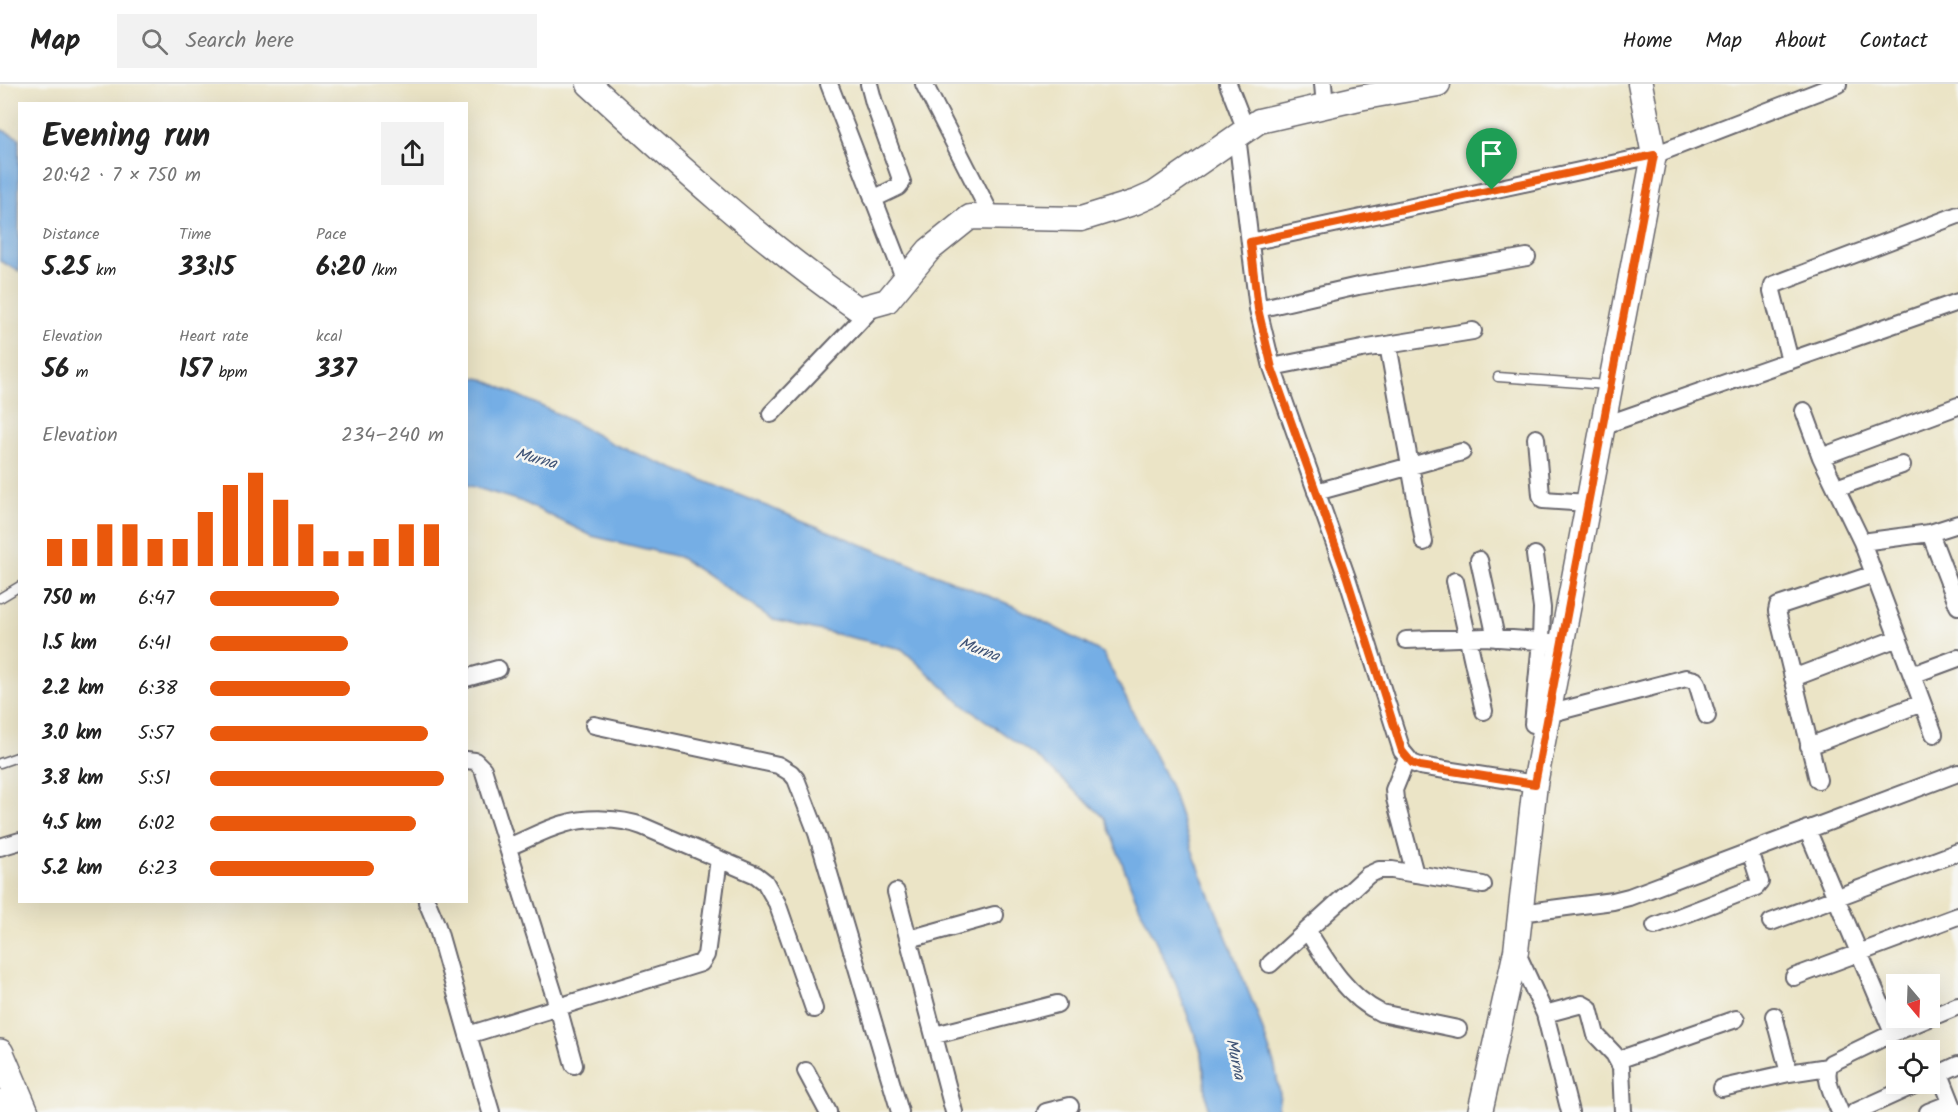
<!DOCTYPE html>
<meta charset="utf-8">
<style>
body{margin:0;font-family:Kalam,sans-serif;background:#f2f2f2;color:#222;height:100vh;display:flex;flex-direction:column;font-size:22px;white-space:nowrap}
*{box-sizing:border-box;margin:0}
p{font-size:20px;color:#767676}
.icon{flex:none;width:33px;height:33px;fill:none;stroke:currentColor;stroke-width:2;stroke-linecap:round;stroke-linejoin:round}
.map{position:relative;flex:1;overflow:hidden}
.side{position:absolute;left:18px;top:18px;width:450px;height:801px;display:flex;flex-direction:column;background:#fff;border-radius:0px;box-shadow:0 6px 24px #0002}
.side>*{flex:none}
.needle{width:39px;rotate:161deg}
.fabs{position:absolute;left:1886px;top:890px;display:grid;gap:12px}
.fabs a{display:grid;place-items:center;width:54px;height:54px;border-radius:0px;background:#fff;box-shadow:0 6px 24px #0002;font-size:30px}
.pin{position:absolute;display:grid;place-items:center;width:51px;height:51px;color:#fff;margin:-62px -26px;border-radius:50% 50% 50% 0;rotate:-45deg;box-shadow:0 0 6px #0007}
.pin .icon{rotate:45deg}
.round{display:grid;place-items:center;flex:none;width:63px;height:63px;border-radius:0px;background:#f2f2f2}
.summary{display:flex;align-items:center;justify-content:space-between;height:102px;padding:0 24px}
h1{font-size:33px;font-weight:800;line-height:45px}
.figures{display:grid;grid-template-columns:repeat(3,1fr);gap:9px;height:102px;padding:6px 24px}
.figures div{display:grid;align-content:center}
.figures b{font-size:26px;font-weight:800}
.figures small{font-size:16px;font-weight:400}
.figures p{font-size:16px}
.chart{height:168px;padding:12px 24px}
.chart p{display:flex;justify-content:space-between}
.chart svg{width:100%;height:108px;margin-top:6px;stroke:#ea580c;stroke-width:6}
ul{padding:0 24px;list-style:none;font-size:20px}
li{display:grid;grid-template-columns:96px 72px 1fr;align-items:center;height:45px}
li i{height:15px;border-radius:8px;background:#ea580c}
header{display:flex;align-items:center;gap:36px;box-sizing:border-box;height:84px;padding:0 30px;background:#fff;border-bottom:2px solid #e0e0e0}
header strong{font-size:28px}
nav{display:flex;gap:33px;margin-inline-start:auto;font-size:21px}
.search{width:420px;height:54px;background:#f2f2f2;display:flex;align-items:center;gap:15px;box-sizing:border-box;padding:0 21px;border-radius:0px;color:#767676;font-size:22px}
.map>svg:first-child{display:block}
.water{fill:#75aee5;stroke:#4c6890;stroke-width:1.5}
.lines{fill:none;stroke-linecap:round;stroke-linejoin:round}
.lane-casing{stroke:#68666c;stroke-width:11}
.street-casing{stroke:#68666c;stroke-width:20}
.secondary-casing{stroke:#68666c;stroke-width:27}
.primary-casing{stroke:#68666c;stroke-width:30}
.lane{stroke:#fff;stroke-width:8}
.street{stroke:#fff;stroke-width:16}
.secondary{stroke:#fff;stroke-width:24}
.primary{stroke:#fff;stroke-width:27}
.route-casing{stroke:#fff;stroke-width:12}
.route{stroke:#ea580c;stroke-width:8}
.labels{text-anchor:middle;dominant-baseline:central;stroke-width:5;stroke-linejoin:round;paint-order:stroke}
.water-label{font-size:16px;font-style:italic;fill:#3f5376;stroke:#f6f6f2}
</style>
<header>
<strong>Map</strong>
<div class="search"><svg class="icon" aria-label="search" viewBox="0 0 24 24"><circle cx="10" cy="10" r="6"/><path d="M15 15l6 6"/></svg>Search here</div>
<nav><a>Home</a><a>Map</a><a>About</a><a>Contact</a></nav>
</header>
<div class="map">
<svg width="1958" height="1028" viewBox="0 0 1958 1028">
<rect width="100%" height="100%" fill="#f6f6f2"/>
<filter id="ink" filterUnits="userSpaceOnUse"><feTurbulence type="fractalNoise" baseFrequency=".0167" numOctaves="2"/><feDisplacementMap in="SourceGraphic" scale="12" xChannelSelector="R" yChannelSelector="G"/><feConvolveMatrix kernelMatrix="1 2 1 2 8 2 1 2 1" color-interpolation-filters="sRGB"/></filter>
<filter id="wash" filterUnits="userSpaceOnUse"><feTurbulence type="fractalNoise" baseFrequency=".008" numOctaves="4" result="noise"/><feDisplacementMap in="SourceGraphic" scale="24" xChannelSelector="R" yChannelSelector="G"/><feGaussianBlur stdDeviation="1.35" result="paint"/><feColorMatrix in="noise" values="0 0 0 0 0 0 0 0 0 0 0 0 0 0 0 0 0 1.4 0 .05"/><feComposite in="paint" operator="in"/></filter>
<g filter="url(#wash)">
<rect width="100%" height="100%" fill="#ebe4c6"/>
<path class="water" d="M0,45L19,54V187L0,177Z
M467,293L483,295L558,330L613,360L1016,523L1103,569L1170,701L1195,774L1257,929L1275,983L1280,1011L1277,1028H1208L1202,970L1176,900L1135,813L1105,734L1037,673L962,620L902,565L774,536L679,473L592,452L523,418L467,401Z"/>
</g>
<g filter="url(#ink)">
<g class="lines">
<g class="lane-casing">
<path id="lane" d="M1498,293L1608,301
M0,514L20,502
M0,679L20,672"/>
</g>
<g class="street-casing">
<path id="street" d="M829,0L905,196
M869,0L874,19L902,98L898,103L873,115
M924,0L992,133
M1228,0L1246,46
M1323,0L1325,22
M1237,52L1258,225L1272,283L1347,494L1402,667L1412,679L1420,682L1535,700
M1250,158L1654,71L1838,0
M1258,225L1358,202L1527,173
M1388,261L1424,458
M1790,277L1772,207L1773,201L1958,131
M1272,283L1362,265L1473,247
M1804,327L1821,373L1862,458L1930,449L1958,522
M771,330L875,221
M1602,342L1958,218
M1536,354L1541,411L1543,416L1588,419
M1821,373L1958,322
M1836,404L1902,381
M1316,408L1462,368
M1930,449L1958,440
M1862,458L1934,650
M1479,476L1496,554
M1455,497L1484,627
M1406,556L1485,553L1552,558
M1912,591L1958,574
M466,594L498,585
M1793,594L1898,554
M1548,630L1686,594L1695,596L1697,599L1707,632
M1533,640L1541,557L1542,524L1535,471
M594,641L778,681L791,689L796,695L817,749L900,1028
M1809,662L1922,619
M1407,674L1394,706L1395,715L1415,790
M466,676L475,677L483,685L558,923L574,981
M1818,696L1777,527L1778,522L1874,490
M1807,745L1893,949
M0,763L20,757
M508,763C526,756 545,745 564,740C586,733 620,734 642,742L756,791L765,798L777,819L814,925
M896,808L954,1028
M427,818L437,842L468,951
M1520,829L1613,817L1629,813L1958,689
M1771,838L1958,768
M1655,842L1756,803L1760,798L1750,767
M1307,846C1326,877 1347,913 1381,929L1458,945
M909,855L995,831
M1516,867L1545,930L1570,1028
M1270,880L1368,791L1379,786H1392L1483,801
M1794,893L1958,832
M1545,930L1582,920L1589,924L1596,951L1614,970L1621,983L1623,1028
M1774,932L1789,989
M935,951L1057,920
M1618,976L1736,935
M806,987L828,1028
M1940,990L1955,1028
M1930,994L1958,981
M1722,1004L1789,989L1828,983
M491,1028L468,951L701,879L706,871L719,775
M1046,1028L1070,1022
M1840,1028C1835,1015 1821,991 1831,979L1893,949L1958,922
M1855,1028L1919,999
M1928,1028L1951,1019"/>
</g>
<g class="secondary-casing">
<path id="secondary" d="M589,0C675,79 762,158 858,225L887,217L929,166L970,133L1081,135L1136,118L1154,110L1259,37L1359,14L1438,0
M1480,1028L1516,867L1535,700L1654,71L1640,0"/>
</g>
<g class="primary-casing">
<path id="primary" d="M0,969L25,1028
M0,1019L4,1028"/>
</g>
<use href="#lane" class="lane"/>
<use href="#street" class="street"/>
<use href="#secondary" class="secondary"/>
<use href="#primary" class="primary"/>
</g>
</g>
<g class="lines" filter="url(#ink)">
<g class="route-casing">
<path id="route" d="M1654,71L1535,700L1420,682L1412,679L1402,667L1347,494L1272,284L1258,225L1250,158Z"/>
</g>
<use href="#route" class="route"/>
</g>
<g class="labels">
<g class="water-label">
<text transform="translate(536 375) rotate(15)">Murna</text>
<text transform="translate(979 566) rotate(20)">Murna</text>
<text transform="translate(1235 975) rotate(77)">Murna</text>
</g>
</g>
</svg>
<div class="fabs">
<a><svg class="needle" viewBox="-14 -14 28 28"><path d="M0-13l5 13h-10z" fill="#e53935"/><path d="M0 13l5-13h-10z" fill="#767676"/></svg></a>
<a><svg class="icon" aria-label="locate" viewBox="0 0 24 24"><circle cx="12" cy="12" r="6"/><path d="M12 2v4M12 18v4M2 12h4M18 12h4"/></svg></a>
</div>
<div class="pin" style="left:1492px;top:106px;background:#1e9e55"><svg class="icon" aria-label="arrive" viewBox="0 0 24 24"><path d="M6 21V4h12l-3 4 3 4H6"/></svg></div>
<section class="side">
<div class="summary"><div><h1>Evening run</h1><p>20:42 · 7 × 750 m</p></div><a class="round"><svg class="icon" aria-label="share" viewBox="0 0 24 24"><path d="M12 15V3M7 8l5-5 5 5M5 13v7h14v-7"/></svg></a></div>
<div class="figures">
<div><p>Distance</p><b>5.25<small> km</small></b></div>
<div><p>Time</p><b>33:15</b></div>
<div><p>Pace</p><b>6:20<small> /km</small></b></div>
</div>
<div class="figures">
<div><p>Elevation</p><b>56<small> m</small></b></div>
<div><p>Heart rate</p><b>157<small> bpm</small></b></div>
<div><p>kcal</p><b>337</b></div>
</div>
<div class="chart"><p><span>Elevation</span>234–240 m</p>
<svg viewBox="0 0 160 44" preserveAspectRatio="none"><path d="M5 44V33M15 44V33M25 44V27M35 44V27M45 44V33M55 44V33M65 44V22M75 44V11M85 44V6M95 44V17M105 44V27M115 44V38M125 44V38M135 44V33M145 44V27M155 44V27"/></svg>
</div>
<ul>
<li><b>750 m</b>6:47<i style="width:55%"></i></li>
<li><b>1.5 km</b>6:41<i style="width:59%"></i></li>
<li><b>2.2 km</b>6:38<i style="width:60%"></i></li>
<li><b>3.0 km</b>5:57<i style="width:93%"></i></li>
<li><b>3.8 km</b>5:51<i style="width:100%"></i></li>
<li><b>4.5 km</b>6:02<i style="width:88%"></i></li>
<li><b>5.2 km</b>6:23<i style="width:70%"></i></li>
</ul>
</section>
</div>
